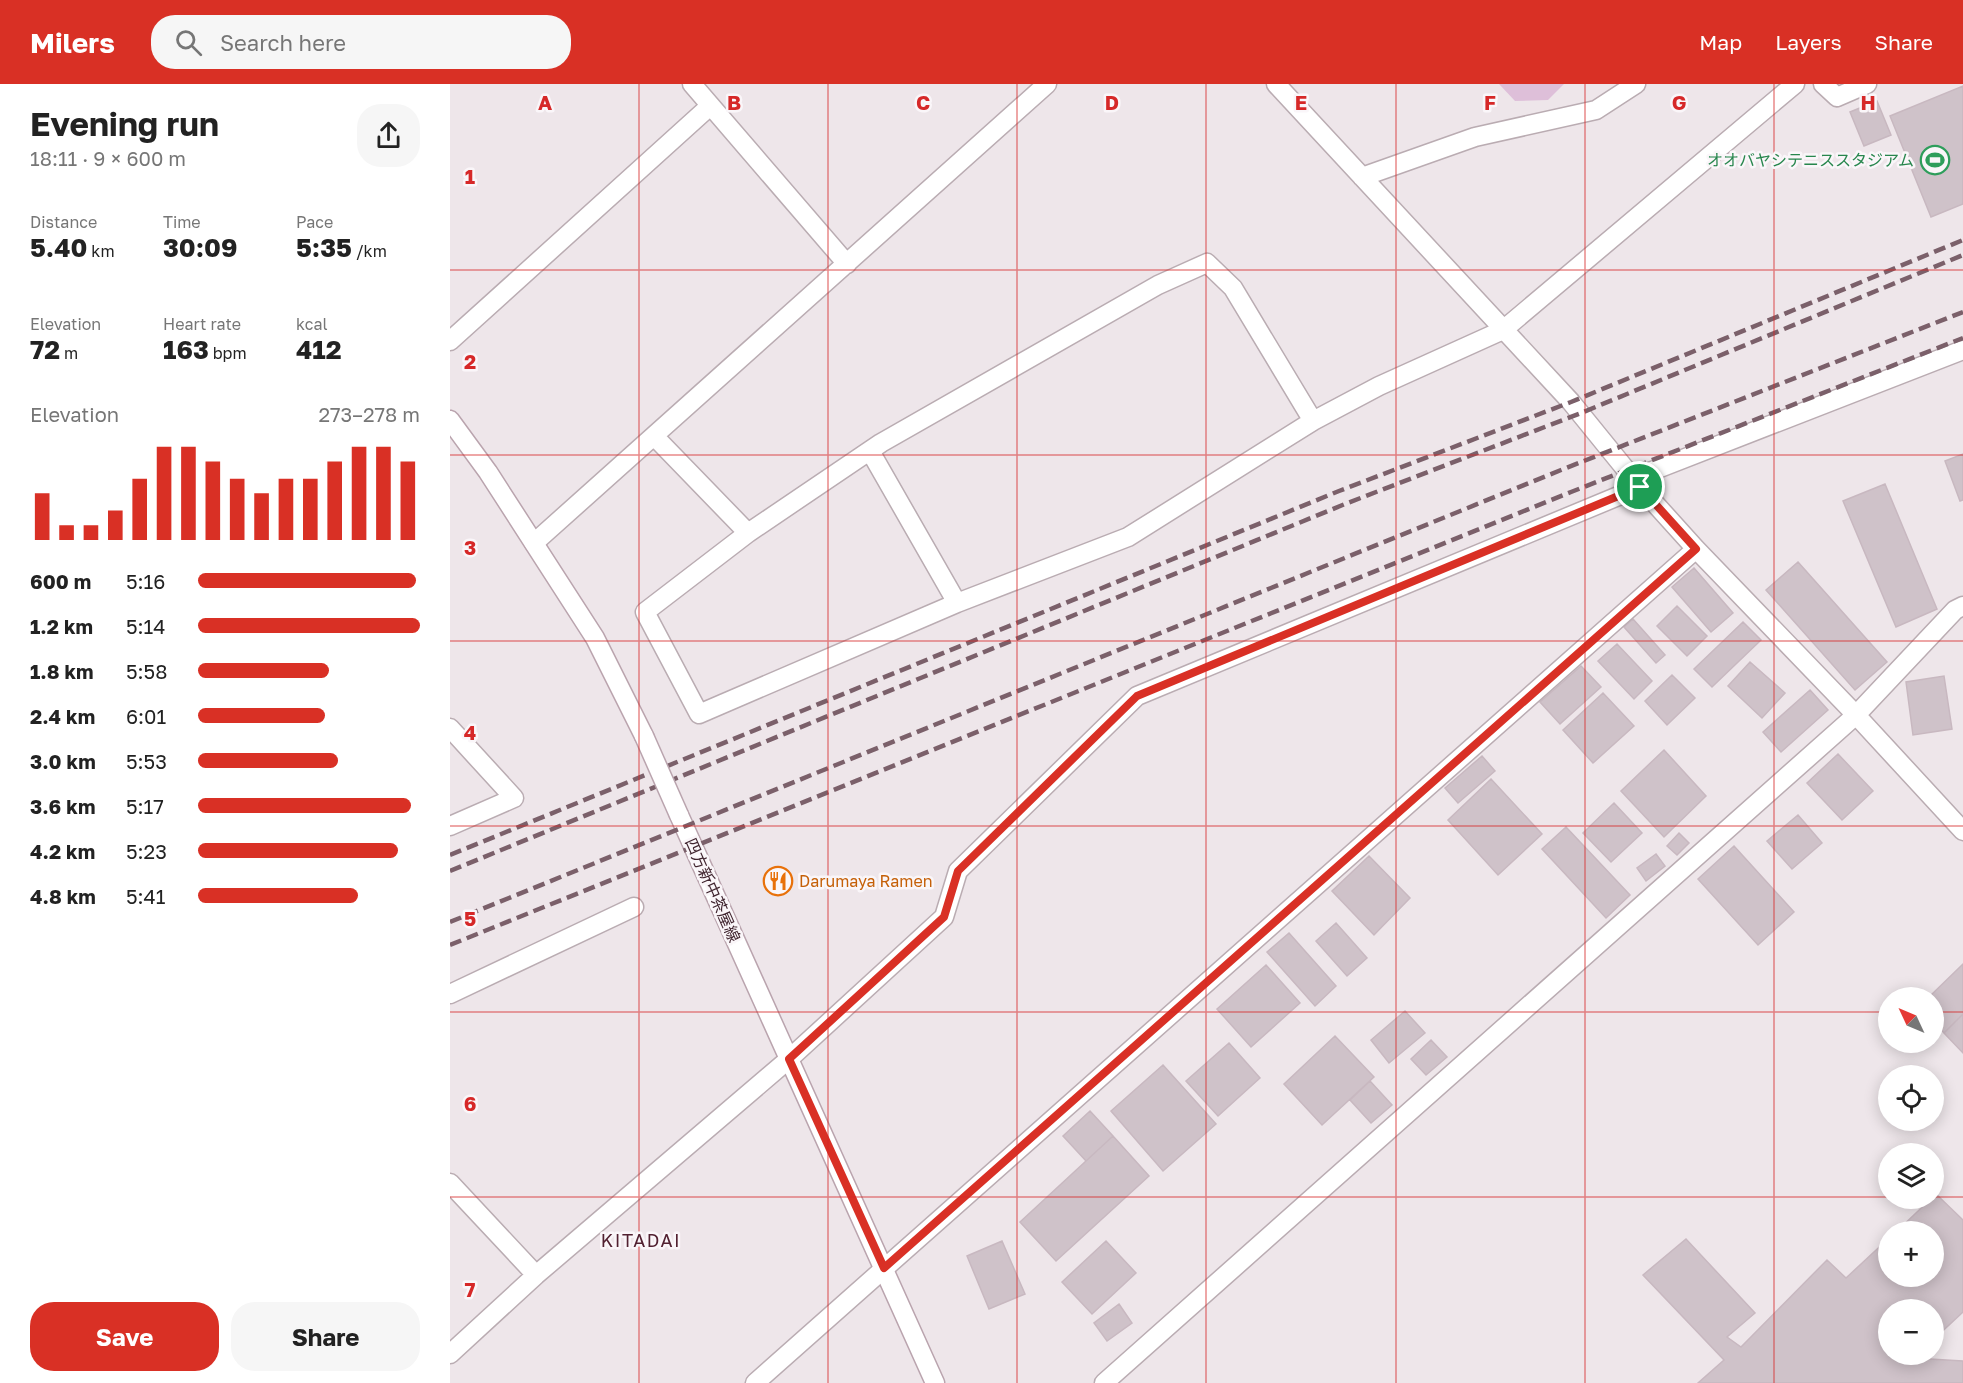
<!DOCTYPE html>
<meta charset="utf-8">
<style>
body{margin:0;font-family:"Golos Text","Noto Sans JP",sans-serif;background:#f6f6f6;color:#222;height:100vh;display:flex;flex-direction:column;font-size:22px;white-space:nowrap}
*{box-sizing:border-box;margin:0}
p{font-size:20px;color:#767676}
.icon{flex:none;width:33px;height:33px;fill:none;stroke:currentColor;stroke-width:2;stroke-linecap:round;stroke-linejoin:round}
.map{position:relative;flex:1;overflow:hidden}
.side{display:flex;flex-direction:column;background:#fff;width:450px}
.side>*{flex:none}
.needle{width:39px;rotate:314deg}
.controls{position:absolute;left:1428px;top:903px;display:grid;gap:12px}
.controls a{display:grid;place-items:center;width:66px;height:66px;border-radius:50%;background:#fff;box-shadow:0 3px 15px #0003;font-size:30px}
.pin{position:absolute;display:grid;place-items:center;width:51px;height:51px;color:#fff;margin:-26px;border:3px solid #fff;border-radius:50%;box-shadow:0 2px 6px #0007}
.round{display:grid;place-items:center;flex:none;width:63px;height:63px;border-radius:24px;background:#f6f6f6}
.summary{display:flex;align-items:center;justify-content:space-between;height:102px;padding:0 30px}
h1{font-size:33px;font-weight:700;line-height:45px}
.metrics{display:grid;grid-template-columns:repeat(3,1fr);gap:9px;height:102px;padding:6px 30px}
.metrics div{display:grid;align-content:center}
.metrics b{font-size:26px;font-weight:700}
.metrics small{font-size:16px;font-weight:400}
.metrics p{font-size:16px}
.chart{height:168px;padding:12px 30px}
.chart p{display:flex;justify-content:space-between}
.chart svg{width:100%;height:108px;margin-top:6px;stroke:#d93025;stroke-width:6}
.button{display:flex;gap:12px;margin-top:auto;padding:12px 30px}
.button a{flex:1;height:69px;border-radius:24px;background:#d93025;color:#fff;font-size:24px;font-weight:700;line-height:69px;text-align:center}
.button a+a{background:#f6f6f6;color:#222}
ul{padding:0 30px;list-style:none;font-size:20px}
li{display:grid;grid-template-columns:96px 72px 1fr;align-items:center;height:45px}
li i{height:15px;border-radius:8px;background:#d93025}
header{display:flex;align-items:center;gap:36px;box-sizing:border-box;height:84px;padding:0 30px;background:#d93025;color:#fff}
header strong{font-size:28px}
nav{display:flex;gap:33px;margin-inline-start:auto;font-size:21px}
.search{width:420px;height:54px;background:#f6f6f6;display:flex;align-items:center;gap:15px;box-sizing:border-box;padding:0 21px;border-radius:24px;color:#767676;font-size:22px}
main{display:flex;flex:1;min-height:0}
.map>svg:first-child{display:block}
.green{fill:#debfd9}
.building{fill:#cfc2c9;stroke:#c8b8c0;stroke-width:1.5}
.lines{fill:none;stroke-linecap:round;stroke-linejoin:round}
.street-casing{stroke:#baacb2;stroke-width:21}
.secondary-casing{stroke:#baa4ae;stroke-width:21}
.street{stroke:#fff;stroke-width:18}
.secondary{stroke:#fff;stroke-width:18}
.rail{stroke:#7b606a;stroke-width:4.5;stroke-dasharray:12 6;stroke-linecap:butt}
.secondary-bridge-casing{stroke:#baa4ae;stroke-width:21;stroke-linecap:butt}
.secondary-bridge{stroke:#fff;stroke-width:18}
.route-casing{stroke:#fff;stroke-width:12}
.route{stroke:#d93025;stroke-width:8}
.grid{fill:none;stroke:#d62828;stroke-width:1.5;stroke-opacity:0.55}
.labels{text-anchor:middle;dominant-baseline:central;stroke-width:5;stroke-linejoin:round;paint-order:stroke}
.leisure-label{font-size:16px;fill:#27864d;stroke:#faf6f9;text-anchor:end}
.food-label{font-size:16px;fill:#c56008;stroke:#faf6f9;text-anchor:start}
.street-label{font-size:16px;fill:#40252f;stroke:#faf6f9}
.neighbourhood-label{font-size:18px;letter-spacing:1.5px;fill:#522131;stroke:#faf6f9}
.grid-label{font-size:20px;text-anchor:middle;font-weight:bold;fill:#d62828;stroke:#faf6f9;stroke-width:5;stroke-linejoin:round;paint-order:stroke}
</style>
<header>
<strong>Milers</strong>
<div class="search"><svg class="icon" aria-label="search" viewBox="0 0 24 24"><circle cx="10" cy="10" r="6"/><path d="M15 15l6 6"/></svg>Search here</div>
<nav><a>Map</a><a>Layers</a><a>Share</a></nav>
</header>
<main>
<section class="side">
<div class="summary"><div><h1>Evening run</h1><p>18:11 · 9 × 600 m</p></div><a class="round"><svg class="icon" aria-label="share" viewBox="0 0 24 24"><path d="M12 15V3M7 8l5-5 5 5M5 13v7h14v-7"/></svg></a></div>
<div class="metrics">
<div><p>Distance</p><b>5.40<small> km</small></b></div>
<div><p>Time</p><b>30:09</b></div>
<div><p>Pace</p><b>5:35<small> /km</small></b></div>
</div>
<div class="metrics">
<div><p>Elevation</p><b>72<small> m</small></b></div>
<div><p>Heart rate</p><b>163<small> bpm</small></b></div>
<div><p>kcal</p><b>412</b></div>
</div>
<div class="chart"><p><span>Elevation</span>273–278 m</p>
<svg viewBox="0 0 160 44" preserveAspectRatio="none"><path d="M5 44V25M15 44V38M25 44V38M35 44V32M45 44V19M55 44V6M65 44V6M75 44V12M85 44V19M95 44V25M105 44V19M115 44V19M125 44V12M135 44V6M145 44V6M155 44V12"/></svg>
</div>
<ul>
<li><b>600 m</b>5:16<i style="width:98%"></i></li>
<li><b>1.2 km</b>5:14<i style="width:100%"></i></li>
<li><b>1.8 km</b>5:58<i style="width:59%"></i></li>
<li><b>2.4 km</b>6:01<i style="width:57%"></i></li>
<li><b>3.0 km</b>5:53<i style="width:63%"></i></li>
<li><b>3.6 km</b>5:17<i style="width:96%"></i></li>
<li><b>4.2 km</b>5:23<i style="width:90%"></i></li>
<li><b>4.8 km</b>5:41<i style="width:72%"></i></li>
</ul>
<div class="button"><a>Save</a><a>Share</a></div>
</section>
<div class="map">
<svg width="1513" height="1299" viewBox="0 0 1513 1299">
<rect width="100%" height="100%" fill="#eee6ea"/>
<path class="green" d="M1049,0H1114L1098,16L1065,17Z"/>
<path class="building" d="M1513,2V120L1481,133L1440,32Z
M1427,17L1441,51L1414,62L1400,28Z
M1513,370V416L1510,417L1495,377Z
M1435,400L1487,525L1446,543L1393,417Z
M1348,478L1437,578L1405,606L1316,506Z
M1244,484L1283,529L1261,548L1222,503Z
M1227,522L1257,552L1237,572L1207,542Z
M1183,535L1215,571L1206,579L1174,543Z
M1293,538L1311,556L1262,603L1244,585Z
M1167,560L1202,597L1184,615L1148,577Z
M1300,578L1335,609L1312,634L1278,602Z
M1131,582L1151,603L1110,640L1090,618Z
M1222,591L1245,614L1217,641L1195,617Z
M1494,592L1502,645L1463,651L1456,598Z
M1360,606L1378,626L1331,668L1313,648Z
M1153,609L1184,642L1143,679L1113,646Z
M1214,666L1256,712L1214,753L1171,707Z
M1388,670L1423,707L1392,736L1357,699Z
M1032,672L1045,687L1008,719L995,704Z
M1041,695L1092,750L1048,791L998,736Z
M1164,719L1192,749L1161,778L1133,749Z
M1348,731L1372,759L1342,785L1317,757Z
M1116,743L1180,811L1156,834L1092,765Z
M1229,749L1239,759L1227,771L1217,762Z
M1284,762L1344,828L1308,861L1248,795Z
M1206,770L1215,782L1196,797L1187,784Z
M919,772L960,814L924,851L882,807Z
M886,839L917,874L897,892L866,857Z
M839,849L886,902L865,922L817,868Z
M1513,880V930L1494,949L1484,938V914H1478Z
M816,881L850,919L801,963L767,925Z
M955,927L975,949L939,979L921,956Z
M1513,930V969L1494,949Z
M885,952L924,993L872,1041L834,1000Z
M981,956L997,973L976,991L961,975Z
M779,959L810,994L768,1032L736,997Z
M713,981L766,1040L713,1087L661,1027Z
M920,997L942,1021L921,1039L900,1016Z
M640,1027L663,1052L636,1077L613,1052Z
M663,1052L699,1092L606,1177L570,1138Z
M1486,1110L1513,1136V1228L1484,1255V1226H1438V1270H1467L1464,1274L1513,1277V1299H1248L1274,1276L1193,1191L1236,1155L1305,1229L1277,1253L1291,1263L1377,1176L1396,1194L1438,1155V1192H1484V1148H1446Z
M552,1157L575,1210L539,1225L517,1172Z
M656,1157L686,1189L642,1230L612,1198Z
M669,1220L682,1239L657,1257L644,1239Z"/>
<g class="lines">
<g class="street-casing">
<path id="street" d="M242,0L397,180
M826,0L1121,318L1190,403L1246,465L1406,631L1513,747
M1373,0L1387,13L1417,0
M912,93L1025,53L1146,26L1186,0
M0,257L260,22
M863,337L678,453L507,519L249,630L195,528L298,449L431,359L708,201L757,179L783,204L863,337L929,302L1053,246L1345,0
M204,352L298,449
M420,367L507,519
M1184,394L1513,266
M84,459L597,0
M0,644L64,714L0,742
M0,910L184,823
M0,1099L86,1191
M0,1270L86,1191L339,975L494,833L508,787L687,612L1190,403
M305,1299L1246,465
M654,1299L1406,631L1505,526L1513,522"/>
</g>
<g class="secondary-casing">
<path id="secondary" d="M0,336L38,388L145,554L194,652
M229,731L485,1299"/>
</g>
<use href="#street" class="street"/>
<use href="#secondary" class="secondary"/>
<path class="rail" d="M0,771L889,407L1121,318L1513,156
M0,787L895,420L1131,329L1513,171
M0,838L1111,386L1513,228
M0,861L1121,408L1513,254"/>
<g class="secondary-bridge-casing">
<path id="secondary-bridge" d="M194,652L229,731"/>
</g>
<use href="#secondary-bridge" class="secondary-bridge"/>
</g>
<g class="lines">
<g class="route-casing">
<path id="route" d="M1190,403L1246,465L434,1184L339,975L494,833L508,787L687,612Z"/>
</g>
<use href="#route" class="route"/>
</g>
<path class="grid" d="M189,0V1299M378,0V1299M567,0V1299M756,0V1299M946,0V1299M1135,0V1299M1324,0V1299M0,186H1513M0,371H1513M0,557H1513M0,742H1513M0,928H1438M1484,928H1513M0,1113H1438M1484,1113H1513"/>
<defs>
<g id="stadium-ring" transform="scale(1.5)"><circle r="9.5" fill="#faf6f9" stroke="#2e9e5b" stroke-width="1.5"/><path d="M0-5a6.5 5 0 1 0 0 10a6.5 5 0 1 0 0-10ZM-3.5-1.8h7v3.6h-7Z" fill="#2e9e5b"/></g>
<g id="restaurant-ring" transform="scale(1.5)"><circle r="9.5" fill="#faf6f9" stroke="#e8710a" stroke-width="1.5"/><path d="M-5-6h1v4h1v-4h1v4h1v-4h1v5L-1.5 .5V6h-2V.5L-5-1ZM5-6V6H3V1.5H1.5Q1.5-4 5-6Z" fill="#e8710a"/></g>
</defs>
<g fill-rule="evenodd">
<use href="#stadium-ring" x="1485" y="76"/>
<use href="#restaurant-ring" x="328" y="797"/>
</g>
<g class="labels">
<g class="leisure-label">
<text x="1464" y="76">オオバヤシテニススタジアム</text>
</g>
<g class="food-label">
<text x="349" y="797">Darumaya Ramen</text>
</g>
<g class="street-label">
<text transform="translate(263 806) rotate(66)">四方新中茶屋線</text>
</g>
<g class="neighbourhood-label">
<text x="191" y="1156">KITADAI</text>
</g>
</g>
<g class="grid-label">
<text x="95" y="26">A</text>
<text x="284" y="26">B</text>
<text x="473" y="26">C</text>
<text x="662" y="26">D</text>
<text x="851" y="26">E</text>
<text x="1040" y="26">F</text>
<text x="1229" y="26">G</text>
<text x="1418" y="26">H</text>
<text x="20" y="100">1</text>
<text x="20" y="285">2</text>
<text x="20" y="471">3</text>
<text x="20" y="656">4</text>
<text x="20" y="842">5</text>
<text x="20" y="1027">6</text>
<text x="20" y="1213">7</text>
</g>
</svg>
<div class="controls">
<a><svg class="needle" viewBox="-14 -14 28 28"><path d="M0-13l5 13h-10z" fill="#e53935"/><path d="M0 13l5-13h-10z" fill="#767676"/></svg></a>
<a><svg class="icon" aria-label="locate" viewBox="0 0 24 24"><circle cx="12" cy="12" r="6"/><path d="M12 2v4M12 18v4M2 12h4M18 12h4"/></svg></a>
<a><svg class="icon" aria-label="layers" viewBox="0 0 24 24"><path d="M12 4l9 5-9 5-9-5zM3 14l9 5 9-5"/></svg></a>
<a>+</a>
<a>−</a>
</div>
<div class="pin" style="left:1190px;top:403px;background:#1e9e55"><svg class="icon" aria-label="arrive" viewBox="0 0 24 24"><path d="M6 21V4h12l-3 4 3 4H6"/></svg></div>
</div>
</main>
